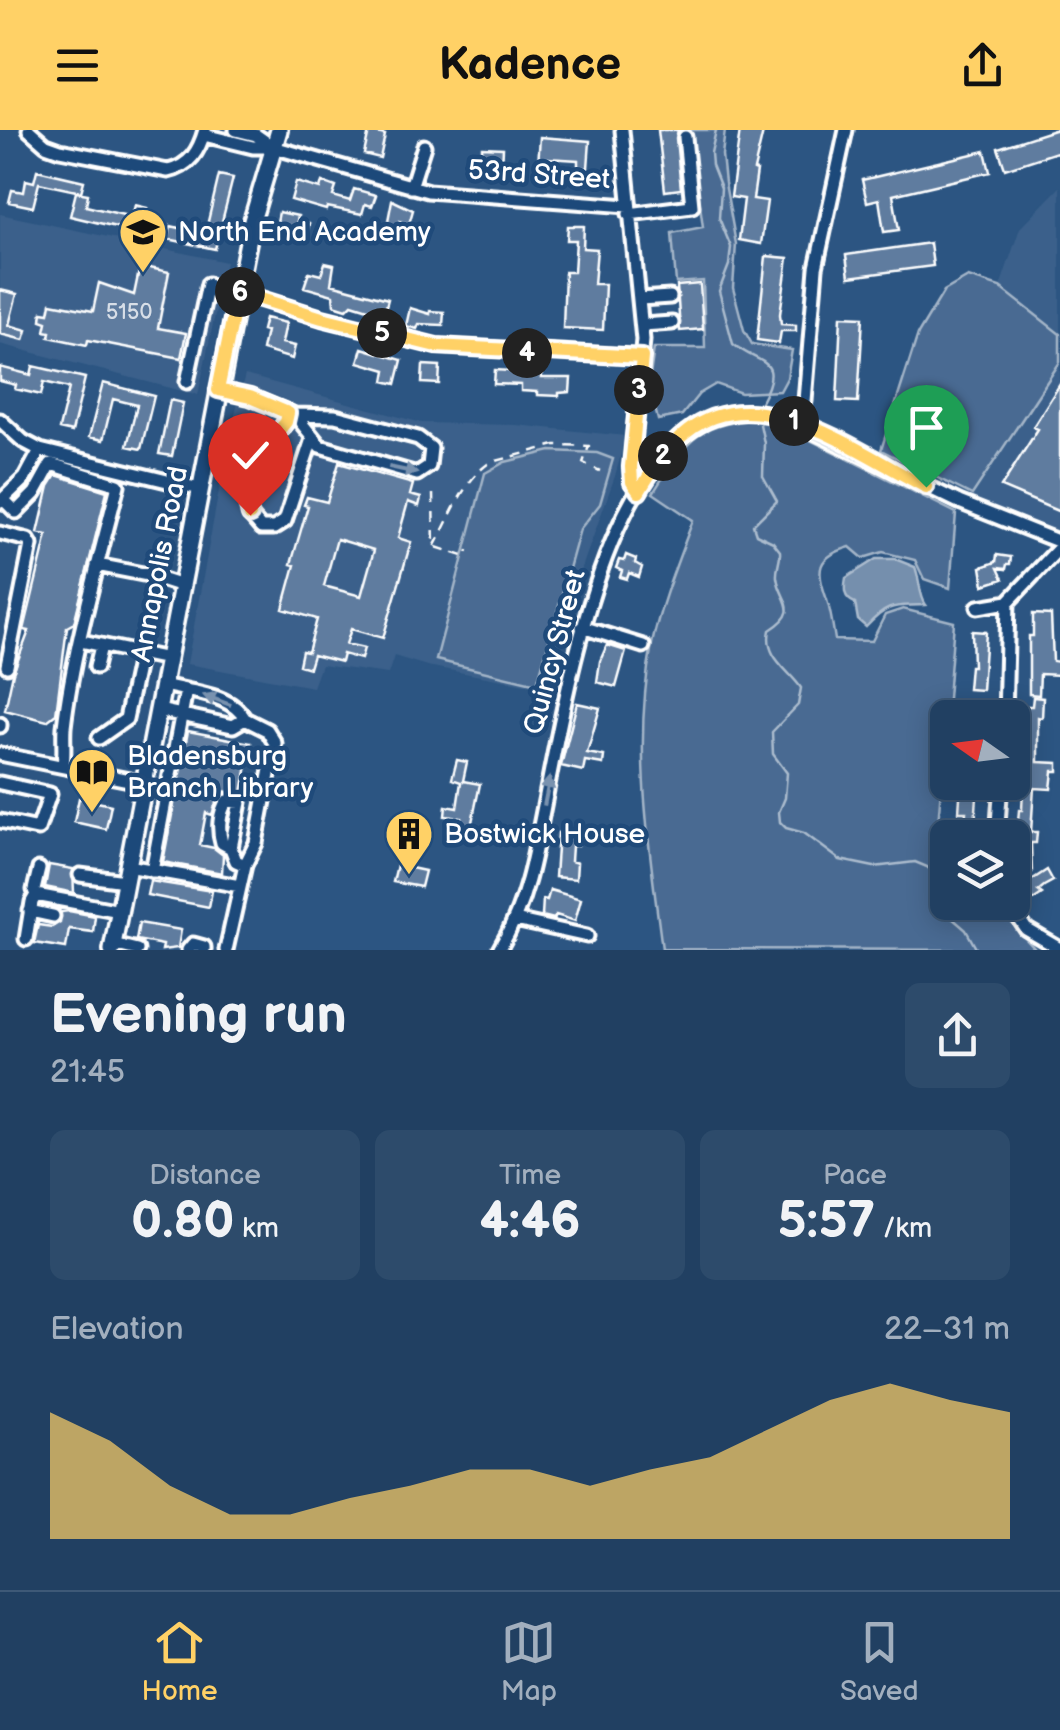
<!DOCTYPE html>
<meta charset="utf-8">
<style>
body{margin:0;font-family:"Balsamiq Sans",sans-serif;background:#2d4b6b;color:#f1f3f6;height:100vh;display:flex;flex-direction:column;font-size:38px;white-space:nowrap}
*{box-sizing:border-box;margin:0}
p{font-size:32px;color:#a2afbe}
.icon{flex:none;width:55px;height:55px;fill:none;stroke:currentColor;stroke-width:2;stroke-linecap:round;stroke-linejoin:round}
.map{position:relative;height:820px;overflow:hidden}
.drawer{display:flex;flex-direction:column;background:#214062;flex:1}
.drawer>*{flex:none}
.needle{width:65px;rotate:284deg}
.tools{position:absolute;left:930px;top:570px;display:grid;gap:20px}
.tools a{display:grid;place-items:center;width:100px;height:100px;border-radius:15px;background:#214062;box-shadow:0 5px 25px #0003,0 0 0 2px #3e5977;font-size:50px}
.pin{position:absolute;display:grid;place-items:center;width:85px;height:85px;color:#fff;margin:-102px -42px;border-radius:50% 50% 50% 0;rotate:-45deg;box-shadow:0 0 10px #0007}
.pin .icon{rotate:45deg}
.km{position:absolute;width:50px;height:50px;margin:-25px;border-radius:50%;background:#222;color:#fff;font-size:28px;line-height:50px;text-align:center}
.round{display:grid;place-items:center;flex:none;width:105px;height:105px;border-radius:15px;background:#2d4b6b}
.headline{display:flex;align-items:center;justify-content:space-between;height:170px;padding:0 50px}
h1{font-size:55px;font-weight:700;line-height:75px}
.metrics{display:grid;grid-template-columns:repeat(3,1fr);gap:15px;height:170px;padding:10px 50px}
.metrics div{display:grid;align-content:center;border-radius:15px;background:#2d4b6b;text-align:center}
.metrics b{font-size:50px;font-weight:700}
.metrics small{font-size:28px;font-weight:400}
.metrics p{font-size:28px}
.chart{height:280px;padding:20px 50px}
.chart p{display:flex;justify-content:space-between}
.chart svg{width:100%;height:180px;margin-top:10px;fill:#ffd166;opacity:.7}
header{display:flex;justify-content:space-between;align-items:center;height:130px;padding:0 50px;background:#ffd166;color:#111;font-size:45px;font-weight:700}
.menu{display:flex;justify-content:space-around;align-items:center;height:140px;border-top:2px solid #3e5977;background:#214062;font-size:28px;color:#a2afbe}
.menu a{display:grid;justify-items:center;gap:5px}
.menu .active{color:#ffd166}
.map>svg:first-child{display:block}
.built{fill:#3b618b}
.green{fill:#486b92;stroke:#a4b5c8;stroke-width:2.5}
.water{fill:#748fad;stroke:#acbcce;stroke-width:2.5}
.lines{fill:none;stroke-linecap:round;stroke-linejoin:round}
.stream{stroke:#acbcce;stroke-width:2.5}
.building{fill:#5e7c9f;stroke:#fff;stroke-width:2.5;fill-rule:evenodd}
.minor-casing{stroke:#fff;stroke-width:19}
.major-casing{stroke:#fff;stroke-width:22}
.path{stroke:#fff;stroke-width:2.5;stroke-dasharray:10 8;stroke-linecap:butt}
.minor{stroke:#1f4a7a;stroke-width:11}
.major{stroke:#1f4a7a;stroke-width:15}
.oneway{fill:#7992af}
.route-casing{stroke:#fff;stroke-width:20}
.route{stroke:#ffd166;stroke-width:12}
.labels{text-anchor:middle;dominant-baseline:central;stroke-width:9;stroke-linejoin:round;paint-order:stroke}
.number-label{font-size:22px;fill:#d7dee7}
.street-label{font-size:28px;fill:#fff;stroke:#1f4a7a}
.poi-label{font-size:28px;fill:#fff;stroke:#1f4a7a;text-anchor:start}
</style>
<header><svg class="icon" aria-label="menu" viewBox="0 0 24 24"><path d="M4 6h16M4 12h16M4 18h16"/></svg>Kadence<svg class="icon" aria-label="share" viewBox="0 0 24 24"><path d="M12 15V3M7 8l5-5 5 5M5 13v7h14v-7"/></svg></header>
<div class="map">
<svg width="1060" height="820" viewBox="0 0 1060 820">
<rect width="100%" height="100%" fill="#2c5582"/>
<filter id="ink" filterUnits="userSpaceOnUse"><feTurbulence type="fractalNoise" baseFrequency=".01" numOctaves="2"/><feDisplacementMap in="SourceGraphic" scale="20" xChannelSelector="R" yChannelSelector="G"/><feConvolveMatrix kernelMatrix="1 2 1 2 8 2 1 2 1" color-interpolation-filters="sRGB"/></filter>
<g filter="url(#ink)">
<path class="built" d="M1060,57V204L1000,157L1020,98Z
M0,84L226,132L198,265L0,214Z
M1060,232V412L966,372Z
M245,245L422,293L516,295L626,306L615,346L580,443L546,558L427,536L394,526L388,544L321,535L313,557L187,534L227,317Z"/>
<path class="green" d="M690,0H725L722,25L725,53L736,114L733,158L744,200L752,214L792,220L787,248L780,261L741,263L716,254L699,264L682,285L658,290L649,253L654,218H705L703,151L676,153L672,103L703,97Z
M968,147L1000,157L1060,204V232L972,365L881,320L918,204L944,161Z
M768,289L956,383L950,458L924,449L915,430L883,422L863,428L850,417C816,427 816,439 827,470C831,483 833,497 835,510L872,511L885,485L903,479L954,492L937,708L947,716L948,772L1000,773L1022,805L1036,820L662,819C649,718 632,615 652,514C661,472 678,431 693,390L653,363C688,307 699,292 768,289Z
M551,321L597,323L613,329L600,374L580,399L537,554L436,530L485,343L505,332Z"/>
<path class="water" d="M876,429H895L915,437C920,449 919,466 926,475C896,477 890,471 866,497L858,490L855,473C843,468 844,459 846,448Z"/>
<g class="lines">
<path class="stream" d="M716,0L711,23L712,35L721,58L719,88L731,117L729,135L719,161L733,214C760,236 785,227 761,272
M760,294L764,313L763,346L777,371L753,395L756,404L773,412L780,421C781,431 776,438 777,447C780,471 803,480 770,500C764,527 788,539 801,558L798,575L772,602L773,624L787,643L785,668L779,682L780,692L786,698L804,703L840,730L874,737L915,732L927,737L937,745L944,781L966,800L977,820"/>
</g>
<path class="building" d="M658,0H678L676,8L681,59L665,61Z
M740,0L763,2L754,40L757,41L753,69L767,71L761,114L739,110L744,69L731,67Z
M1054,0H1060V21L1005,39L998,18Z
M369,1L385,5L380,28L364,24Z
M540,7L590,11L588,38H578V30L548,28V35L538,34Z
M482,17L503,18L502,37L486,38V33H482Z
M985,21L990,42L893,65L899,100L884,102L879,69L867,72L862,50Z
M37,40L84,51L81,62L39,53L33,77L9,72L12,60L24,62L26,50L34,52Z
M219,45L233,48L215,119L168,109L171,96L205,104Z
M296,52L320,59L322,52L336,57L333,66L350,71L354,59L376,65L372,76L365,74L362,84L327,77L326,80L291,70Z
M76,62L88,64L86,76L132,87L135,75L147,78L141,103L70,86Z
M392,70L413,80L409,94L400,91L396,104L386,101Z
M279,82L298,86L297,91L309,94L307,104L276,97Z
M568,96H584L583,118L597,119L594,154H605L603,200L563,198L565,142H574L576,110H567Z
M930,113L933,136L849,147L846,125Z
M766,126L788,128L780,184L781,194L796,195V201H781L779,213L757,210Z
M325,133L334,135L331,154L388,169L384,184L352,174L347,179L334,175L333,165L304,157L309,142L321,145Z
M140,136L169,142L158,198L186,203L181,228L88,210L87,215L49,207L50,202L45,201L47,192L41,190L42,182L49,183L51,173L93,181L99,153L134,165Z
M700,154L703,199L680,201L677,156Z
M0,160L17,164L9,195L27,200L24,210L0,204Z
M410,178L430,184V181L444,182L443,195L419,194L417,199L406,196Z
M841,186L863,187L858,272L837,271Z
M265,188L286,193L282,213L295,216L292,229L262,220L266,201L262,200Z
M362,218L402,230L396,254L384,251L386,240L358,232Z
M423,235L440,236L439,254L422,253Z
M33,236L85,248L72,302L59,299L69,258L44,252L41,265L15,259L16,255L0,251V237L31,245Z
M495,240L542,243L541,248H571L570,262L559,263V266L537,265V262L521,261V255L494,254Z
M103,253L154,266L141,319L127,316L137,275L113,269L103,310L89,307Z
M1060,254V382L1001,357L1038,299L1033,297Z
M170,270L183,273L172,326L159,324Z
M339,333L413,354L410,365L421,368L419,376L408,372L398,408L411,412L383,508L351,499L346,514L364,518L361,529L343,524L341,532L313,525L309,538L299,535L302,521L308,522L317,489L283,479L295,435L291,434L308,376L304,375L307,367L327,372ZM337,409L374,420L361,466L324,456Z
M56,345L107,361L74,493L67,497L56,584L47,591L5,580L13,543L29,501L24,500L47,405L38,403L49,356Z
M626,425L636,429L635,433L642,437L639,447L629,443L627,449L620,447L622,441L616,438L619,430L624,431Z
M997,425L1011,427L1010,434H1007L1006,439L998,438L1003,449L984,455L981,437L996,432Z
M1033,484L1051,485L1053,531L1060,532V545L1040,544L1039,565L1029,564V506H1033Z
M972,501L986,502L982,560L968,559L970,536H973Z
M607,515L626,521L616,557L597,552L600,531Z
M1033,567L1043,568L1042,588L1038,587V632L1058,633V641H1053L1051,659L1034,658L1031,702H1037L1036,713H1031L1032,742L1018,741L1017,703L1019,680H1022L1027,576H1032Z
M577,573L600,578L587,623L604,626L603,634L585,631L583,641L561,636Z
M188,601L251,613L242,663L220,661L212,685L206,683L200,715L214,718L223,725L222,743L163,732Z
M457,630L467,632L463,651L480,654L471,697L460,695L461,688L445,686L446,676L457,678L461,652L452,649Z
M961,652H978L975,695L965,694L966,682H959Z
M79,668L111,675L106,699L74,692Z
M558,703L579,706L578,716H572L571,731L577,733L576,749L555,747Z
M49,735L73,739L74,763L45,757Z
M397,735L425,741L421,757L393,752Z
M1047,740L1053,751L1044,756L1038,761L1042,764L1033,770L1024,755Z
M150,751L212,761L209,777L147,765Z
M550,760L581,769L575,791L556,785L554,789L542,786L543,769L547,770Z
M69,781L95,786L93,802L69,799L66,818L34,813L38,795L52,797L60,792L61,782Z
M139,793L181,800L178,818L162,820L163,815L136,810Z"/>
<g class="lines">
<g class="minor-casing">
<path id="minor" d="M29,0L46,15L60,20L168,41C190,36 199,21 205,0
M236,0L256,5L273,17
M622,0L643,210L631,337L632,352L639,361
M204,5L253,17H273L428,61L628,76
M411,57L424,16
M629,84L692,76L685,7
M238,162L322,188L436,216L642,227
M640,169L670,167
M642,195L672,193
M187,252L208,154
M219,260L250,267L295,285L335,286L418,308L431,318L429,336L417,344L320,316L295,285
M287,283C286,298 275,304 266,316C256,331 247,367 250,385L261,398H274L285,391L312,309
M0,290L23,311L40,320L200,359
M800,293L805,271L816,138L846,0
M3,369L16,382L35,363L51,334L118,355C99,431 73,520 64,597C63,610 65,622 63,635
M0,372L25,348L40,320
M0,403L28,410L31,415L7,536
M97,435L148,445L182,456
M978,477L1008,472L1060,417
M582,497L643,516
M81,511L168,529
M96,537L101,516
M158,580L233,596L245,589C233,568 208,565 186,560
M1005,588L1008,472
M0,596V594
M99,608L126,589L140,523
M0,624L144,653
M0,653L50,664L38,699L0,691
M997,708L1001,652
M231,718L240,672L227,671C219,682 218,700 222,713L231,718L236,731L245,735
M128,736L240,756
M152,741L186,560L163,555
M80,745L125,751
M36,765L34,760L39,739
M1008,772L1026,799L1060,819
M30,781L53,786
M515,790L587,806
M26,809L32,772L36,765L120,781
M113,814L137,820
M188,820L193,814L204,817V820
M226,820L245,735L256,713L275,613L267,600L245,589
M499,820C512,798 521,775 528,750C560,635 592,233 783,287L959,372L1060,412"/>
</g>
<g class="major-casing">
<path id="major" d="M112,820L252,91L279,0"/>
</g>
<path class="path" d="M433,364L434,417C449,390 463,351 489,333L555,315L589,316L583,333L600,341
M436,417L466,427L468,420"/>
<use href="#minor" class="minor"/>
<use href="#major" class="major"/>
</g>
<defs><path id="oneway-solid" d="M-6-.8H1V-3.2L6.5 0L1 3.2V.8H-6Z" transform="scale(2.5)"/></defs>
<g class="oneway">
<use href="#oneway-solid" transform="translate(403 340) rotate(12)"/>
<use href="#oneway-solid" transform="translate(217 570) rotate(-160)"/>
<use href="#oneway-solid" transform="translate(547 661) rotate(-79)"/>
</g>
</g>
<g class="lines" filter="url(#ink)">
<g class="route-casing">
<path id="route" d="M250,385L248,377L263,320L286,292L288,283L250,267L218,260L238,162L322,188L436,216L642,227L631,337L632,352L639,362C652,340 666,318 687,302C758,245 860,324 926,357"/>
</g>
<use href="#route" class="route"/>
</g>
<defs>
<g id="school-pin" transform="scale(2.5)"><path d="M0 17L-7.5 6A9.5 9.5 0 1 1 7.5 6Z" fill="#ffd166" stroke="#1f4a7a"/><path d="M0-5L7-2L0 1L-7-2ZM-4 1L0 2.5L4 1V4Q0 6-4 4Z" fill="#111"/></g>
<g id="library-pin" transform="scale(2.5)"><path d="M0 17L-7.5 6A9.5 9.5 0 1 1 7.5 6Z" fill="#ffd166" stroke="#1f4a7a"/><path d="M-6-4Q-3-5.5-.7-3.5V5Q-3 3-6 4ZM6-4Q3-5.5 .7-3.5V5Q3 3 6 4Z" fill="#111"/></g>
<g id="building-pin" transform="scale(2.5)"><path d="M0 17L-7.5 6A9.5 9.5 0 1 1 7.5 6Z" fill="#ffd166" stroke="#1f4a7a"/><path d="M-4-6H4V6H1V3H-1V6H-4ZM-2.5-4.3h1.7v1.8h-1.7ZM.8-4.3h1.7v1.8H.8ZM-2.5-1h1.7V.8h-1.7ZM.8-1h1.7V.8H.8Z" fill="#111"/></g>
</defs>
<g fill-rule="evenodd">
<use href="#school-pin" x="143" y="102"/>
<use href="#library-pin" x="92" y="642"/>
<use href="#building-pin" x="409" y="704"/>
</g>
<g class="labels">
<g class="number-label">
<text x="129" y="182">5150</text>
</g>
<g class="street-label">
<text transform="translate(539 45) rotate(4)">53rd Street</text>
<text transform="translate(160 434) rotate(-79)">Annapolis Road</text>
<text transform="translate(555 522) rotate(-75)">Quincy Street</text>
</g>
<g class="poi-label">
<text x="178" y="102">North End Academy</text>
<text x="127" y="626">Bladensburg<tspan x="127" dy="32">Branch Library</tspan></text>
<text x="444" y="704">Bostwick House</text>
</g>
</g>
</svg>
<div class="tools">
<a><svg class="needle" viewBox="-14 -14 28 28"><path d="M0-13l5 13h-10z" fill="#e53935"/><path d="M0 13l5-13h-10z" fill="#a2afbe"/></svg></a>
<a><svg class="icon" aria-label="layers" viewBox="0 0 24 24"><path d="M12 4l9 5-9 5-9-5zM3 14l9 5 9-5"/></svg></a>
</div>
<div class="pin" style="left:926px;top:357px;background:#1e9e55"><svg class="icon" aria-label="arrive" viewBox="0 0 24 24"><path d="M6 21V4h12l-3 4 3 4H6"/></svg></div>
<div class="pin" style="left:250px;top:385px;background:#d93025"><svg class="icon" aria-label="check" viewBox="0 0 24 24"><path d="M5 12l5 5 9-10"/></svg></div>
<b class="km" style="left:794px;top:291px">1</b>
<b class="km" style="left:663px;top:326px">2</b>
<b class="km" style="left:639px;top:260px">3</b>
<b class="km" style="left:527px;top:223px">4</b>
<b class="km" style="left:382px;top:203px">5</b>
<b class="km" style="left:240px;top:162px">6</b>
</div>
<section class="drawer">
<div class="headline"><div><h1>Evening run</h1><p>21:45</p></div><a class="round"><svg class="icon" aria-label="share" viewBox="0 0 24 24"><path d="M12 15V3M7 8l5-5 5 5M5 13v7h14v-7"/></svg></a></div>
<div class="metrics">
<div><p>Distance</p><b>0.80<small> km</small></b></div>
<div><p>Time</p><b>4:46</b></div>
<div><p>Pace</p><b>5:57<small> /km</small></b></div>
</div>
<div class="chart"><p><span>Elevation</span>22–31 m</p>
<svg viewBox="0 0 160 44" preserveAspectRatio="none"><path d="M0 44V13L10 20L20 31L30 38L40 38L50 34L60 31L70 27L80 27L90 31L100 27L110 24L120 17L130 10L140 6L150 10L160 13V44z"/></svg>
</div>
</section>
<nav class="menu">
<a class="active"><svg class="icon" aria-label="home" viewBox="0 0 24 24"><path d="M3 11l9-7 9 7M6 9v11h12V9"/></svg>Home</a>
<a><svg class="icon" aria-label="map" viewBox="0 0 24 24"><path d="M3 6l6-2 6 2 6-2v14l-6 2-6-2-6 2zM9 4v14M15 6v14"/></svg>Map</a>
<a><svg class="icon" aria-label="saved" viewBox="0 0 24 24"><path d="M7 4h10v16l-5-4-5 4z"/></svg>Saved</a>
</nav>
